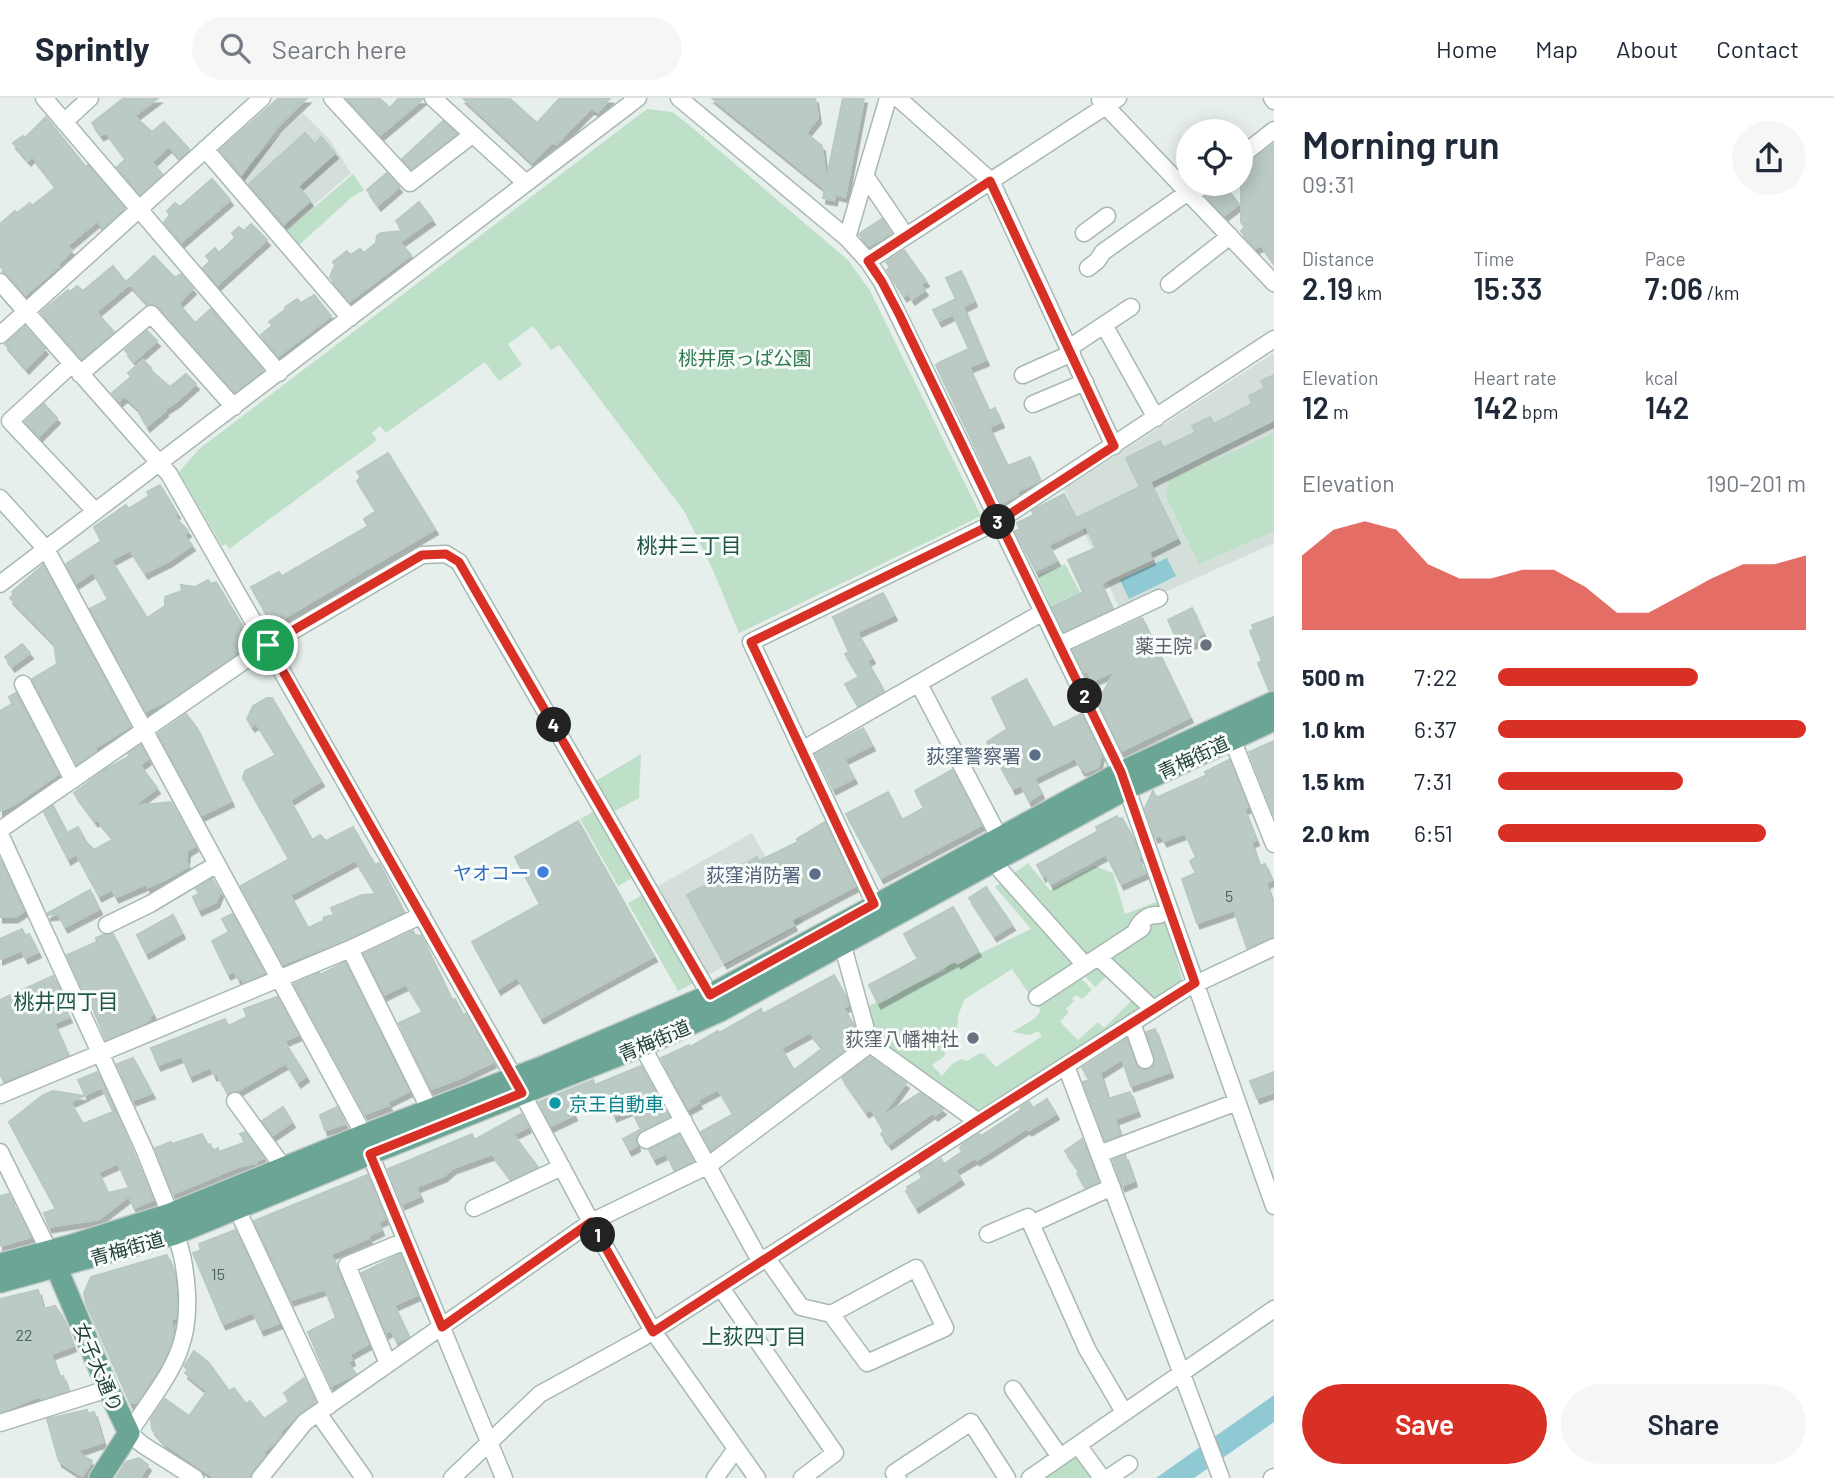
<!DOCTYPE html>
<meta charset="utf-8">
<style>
body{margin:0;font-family:Barlow,"Noto Sans JP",sans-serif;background:#f6f6f7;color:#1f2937;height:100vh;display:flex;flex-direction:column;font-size:26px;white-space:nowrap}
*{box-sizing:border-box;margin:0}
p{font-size:23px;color:#747a83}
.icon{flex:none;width:38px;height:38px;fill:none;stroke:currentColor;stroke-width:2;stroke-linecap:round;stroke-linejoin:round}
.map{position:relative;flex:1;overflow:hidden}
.details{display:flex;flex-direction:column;background:#fff;width:560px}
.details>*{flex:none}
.buttons{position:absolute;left:1176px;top:21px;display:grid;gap:14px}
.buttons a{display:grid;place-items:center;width:77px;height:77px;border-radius:50%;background:#fff;box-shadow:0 4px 18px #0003;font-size:35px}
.pin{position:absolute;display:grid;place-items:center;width:60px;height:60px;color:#fff;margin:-30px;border:4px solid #fff;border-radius:50%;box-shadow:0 2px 7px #0007}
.km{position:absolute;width:35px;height:35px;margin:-18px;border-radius:50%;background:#222;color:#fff;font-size:19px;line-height:35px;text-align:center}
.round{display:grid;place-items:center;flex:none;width:74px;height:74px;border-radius:37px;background:#f6f6f7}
.headline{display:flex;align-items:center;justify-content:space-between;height:119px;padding:0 28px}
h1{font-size:38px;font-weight:600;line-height:52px}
.stats{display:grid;grid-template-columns:repeat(3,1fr);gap:10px;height:119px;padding:7px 28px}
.stats div{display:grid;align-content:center}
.stats b{font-size:30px;font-weight:600}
.stats small{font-size:19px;font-weight:400}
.stats p{font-size:19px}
.chart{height:196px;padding:14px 28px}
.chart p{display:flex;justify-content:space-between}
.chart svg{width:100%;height:126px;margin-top:7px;fill:#d93025;opacity:.7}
.button{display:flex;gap:14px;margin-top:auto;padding:14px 28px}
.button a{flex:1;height:80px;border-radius:42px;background:#d93025;color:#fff;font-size:28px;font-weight:600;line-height:80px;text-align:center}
.button a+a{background:#f6f6f7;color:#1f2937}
ul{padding:0 28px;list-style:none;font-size:23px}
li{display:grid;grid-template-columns:112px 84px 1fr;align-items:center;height:52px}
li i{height:18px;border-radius:9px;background:#d93025}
header{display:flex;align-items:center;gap:42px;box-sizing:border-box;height:98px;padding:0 35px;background:#fff;border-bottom:2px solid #e0e1e3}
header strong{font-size:33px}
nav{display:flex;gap:38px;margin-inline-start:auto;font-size:24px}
.search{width:490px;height:63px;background:#f6f6f7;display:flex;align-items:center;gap:18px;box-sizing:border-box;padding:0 24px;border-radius:38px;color:#747a83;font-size:26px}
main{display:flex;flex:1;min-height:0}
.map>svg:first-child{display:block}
.built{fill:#d4dfda}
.green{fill:#bfe0c8;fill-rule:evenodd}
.water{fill:#8ec9d4}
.building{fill:#bbcac4;stroke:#b8c9c2;stroke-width:2;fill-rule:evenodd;filter:url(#shadow)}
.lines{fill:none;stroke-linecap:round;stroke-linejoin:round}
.minor-casing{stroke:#a8b8b2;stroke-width:19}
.major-casing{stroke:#c2cac8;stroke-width:24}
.minor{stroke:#fff;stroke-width:16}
.major{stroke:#6aa596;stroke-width:21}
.route-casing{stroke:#fff;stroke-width:14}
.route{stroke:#d93025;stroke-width:9}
.worship-dot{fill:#6b7280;stroke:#f7fbf9;stroke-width:2.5}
.service-dot{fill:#5c6f8a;stroke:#f7fbf9;stroke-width:2.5}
.shop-dot{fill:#3f7fe0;stroke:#f7fbf9;stroke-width:2.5}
.culture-dot{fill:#0f9aa8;stroke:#f7fbf9;stroke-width:2.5}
.labels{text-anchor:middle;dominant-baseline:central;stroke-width:6;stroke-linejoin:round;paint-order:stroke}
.number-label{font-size:16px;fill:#4a645c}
.park-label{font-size:19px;fill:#2d7a4b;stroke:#f7fbf9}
.worship-label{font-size:19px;fill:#5b616d;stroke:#f7fbf9;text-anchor:end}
.service-label{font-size:19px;fill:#4e5e75;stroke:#f7fbf9;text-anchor:end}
.street-label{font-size:19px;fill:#24423a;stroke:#f7fbf9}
.shop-label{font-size:19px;fill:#366cbe;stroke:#f7fbf9;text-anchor:end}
.culture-label{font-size:19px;fill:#0d838f;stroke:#f7fbf9;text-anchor:start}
.neighbourhood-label{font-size:21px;fill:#1f5548;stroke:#f7fbf9}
</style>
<header>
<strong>Sprintly</strong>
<div class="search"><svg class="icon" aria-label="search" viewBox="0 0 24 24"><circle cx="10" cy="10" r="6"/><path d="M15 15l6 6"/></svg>Search here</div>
<nav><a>Home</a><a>Map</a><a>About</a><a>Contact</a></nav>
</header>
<main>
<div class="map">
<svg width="1274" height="1380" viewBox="0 0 1274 1380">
<defs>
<filter id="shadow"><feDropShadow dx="3" dy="5.5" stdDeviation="0" flood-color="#0004"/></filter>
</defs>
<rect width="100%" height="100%" fill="#e6efeb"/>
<path class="built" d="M303,15L330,42L351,75L285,132L236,78Z
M1274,255V445L1121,514L1064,391Z
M752,735L803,825L708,877L658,788Z"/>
<path class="green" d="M647,11L672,14L688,26L848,162L869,191L981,418L739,535L712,470L684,413L559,247L551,252L533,228L508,246L522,267L499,283L485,264L386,335L380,328L372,335L377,342L229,451L226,446L222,448L179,374L199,351Z
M353,76L364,92L352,99L297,149L286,134Z
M1274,335V433L1199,466L1166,399L1169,382Z
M1065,466L1080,494L1051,508L1037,478Z
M641,656L639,700L611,715L594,684Z
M599,711L636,778L618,788L580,721Z
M1028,765L1050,792L1095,768L1113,775L1125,816L1161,802L1183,885L979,1018L875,942L864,910L946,872L929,831L935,828L956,867L1031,831L995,789ZM1012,871L1041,913L1034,921L1012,934L1030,937L1038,933L1042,938L996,969L984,956L980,955L967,963L961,961L952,966L942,978L932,967L945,958L944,949L957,931L958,918L964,902ZM1084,877L1095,889L1108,877L1132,902L1104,930L1098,924L1078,942L1060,924L1069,914L1066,911L1075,902L1072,901L1076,897L1082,901L1092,892L1081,880Z
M647,794L697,883L678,893L628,805Z
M1076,1356L1094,1380H1040Z"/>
<path class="water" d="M1167,460L1176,478L1129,501L1120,482Z
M1274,1297V1324L1194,1380H1156Z"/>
<path class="building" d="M124,0H158L134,18L152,34L164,24L189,51L180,60L169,48L152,64L162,76L140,96L117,69L126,61L106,34L101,37L92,25Z
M279,0H307L278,28L241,77L220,52Z
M346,0H379L390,10L399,0L423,1L380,37Z
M463,0H509L537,25L560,0H610L598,14L591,10L556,46L552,44L532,64Z
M712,0H815L818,20L806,35L822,48L826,84L843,0H864L845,99L835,96L834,102L823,100L825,91Z
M46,19L86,69L88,67L124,110L103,130L97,123L67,148L72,153L58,166L59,168L25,197L0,168V126L15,113L17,115L30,105L32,108L56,89L32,58L28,62L13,45L23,38L25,40Z
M443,23L457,36L411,71L402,61Z
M305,35L315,46L321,39L335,55L298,88L310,103L284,126L249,86Z
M1274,46V165L1261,147L1256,150L1247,141L1241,133L1245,130L1241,124V69Z
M387,75L399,89L378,107L367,92Z
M212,81L230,102L181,144L164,124L170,117L167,113L175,105L180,109Z
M1215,86H1223L1239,106L1225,117L1206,98L1214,91Z
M419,104L432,121L400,144L411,157L350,203L330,179L335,167L333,164L347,153L350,157L360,151L364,155L376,145L377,138L381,135L403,133L396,123Z
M882,121L891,135L869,148L859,136Z
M251,126L267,142L218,186L203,170L210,163L206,158L215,150L219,155L235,140L232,135L239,129L244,133Z
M904,152L926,183L920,186L925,192L912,201L908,195L904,198L887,172L890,169L886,164Z
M154,158L173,178L176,179L181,176L193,191L178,205L195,225L211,211L263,272L235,294L159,209L154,206H148L127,183Z
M113,168L128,187L96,214L114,234L82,261L41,214L68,192L70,194L77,188L83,193Z
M961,173L974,203L964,208V211L986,262L969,269L989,313L995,310L1001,324L989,329L1006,365L1008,368L1030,359L1040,383L1017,393L1018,397L1003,404L1002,401L1000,402L936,267L940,264L969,251L953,216L939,223L933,212L956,201L946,180Z
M314,197L331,218L278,258L261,237L273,227L269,224L286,211L285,209L297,201L301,205Z
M25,229L45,251L26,270L5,246Z
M147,233L157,243L134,263L125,252Z
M143,262L151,270L149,271L170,289L186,276L196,286L176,304L163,312L165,313L147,328L139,315L141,313L125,298L119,303L112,295L131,279L128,275Z
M1274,277V322L1140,389L1126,360L1160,343L1163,350L1196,334L1192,328L1210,319L1214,326L1252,306L1249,298L1265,290L1261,283Z
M44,306L57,320L39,338L25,324Z
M388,355L435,431L284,520L282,517L271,524L251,489L279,474L282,478L368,428L364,421L376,413L357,383L361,379L357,374Z
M1150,384L1177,440L1149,454L1152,461L1101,485L1112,510L1064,533L1052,509L1083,494L1068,462L1096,450L1086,428L1048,447L1057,462L1036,473L1015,433L1020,431L1017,425L1034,417L1032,413L1039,409L1064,396L1076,420Z
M160,387L177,415L173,417L188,433L184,437L192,447L169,463L145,475L130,452L111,462L147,520L165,508V499L182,493L181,487L195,489L208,482L211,486L216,484L243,529L238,532L249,547L171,601L146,613L90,511L108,501L93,474L76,485L66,466L101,443L94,429L126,407L128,411L149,398L147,394Z
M43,467L130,628L95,650L96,653L77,666L32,581L57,566L54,545L10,500L14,496L12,494Z
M883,495L894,517L857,534L872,560L867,563L884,593L858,608L845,586L859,579L845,556L849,554L833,519Z
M1192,510L1203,535L1197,538L1199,542L1186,548L1184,544L1179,546L1168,522Z
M1274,519V591L1269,592L1258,565L1262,563L1250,533L1254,531L1252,527Z
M1142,520L1190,619L1122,653L1098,603L1116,572L1092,583L1087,573L1084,574L1073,552Z
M22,546L30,555L12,568L5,559Z
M1026,581L1053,630L1081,616L1101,657L1098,669L1086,674L1084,671L1082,672L1075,660L1034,680L1041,695L1029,703L1021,687L1013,691L987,644L1007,631L992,600Z
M16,595L58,676L15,706L0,713V613L12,606L9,599Z
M267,600H272L321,683L290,702L312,742L320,737L326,743L353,729L375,767L379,765L404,814L346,841L283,866L241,788L289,761L243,680L245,673L276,657L256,625L252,628L247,621L253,608ZM355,762L376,796L362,797L331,810L334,817L324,819L323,823L308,830L290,797Z
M186,616L197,630L231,703L202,717L158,636Z
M863,630L872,647L844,661L854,680L833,691L816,656Z
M1274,643V718L1249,654Z
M141,647L148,661L140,667L157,690L133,708L171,704L195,748L187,753L186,764L189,768L166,781L148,789L146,786L116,799L112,791L99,798L76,756L68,761L44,714L53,708L67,735L78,729L86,744L94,752L114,741L97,721L95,723L74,695L106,671L130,658L128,656Z
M1229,662L1248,709L1244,711L1256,742L1251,744L1259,768L1265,766L1272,782L1266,785L1274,810V839L1247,850L1234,812L1197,825L1182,781L1196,775L1190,763L1196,759L1185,735L1164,743L1161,737L1155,739L1145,710L1153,693L1156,700L1207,677L1205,674Z
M952,672L981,727L881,780L846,716L888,694L902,722L924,710L915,693Z
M1117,718L1119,722L1122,720L1134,742L1140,759L1138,760L1145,775L1121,786L1106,756L1051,786L1045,776L1043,778L1037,767L1098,733L1096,729Z
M578,723L654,858L541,920L517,879L498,891L472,844L540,806L515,759Z
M825,724L855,788L791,822L794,827L724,865L687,797L757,759L759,763L798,744L797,741Z
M0,761L24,813L15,819H0Z
M212,781L220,794L216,804L199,812L193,799L199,795L196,791Z
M986,789L1012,827L994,838L969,800Z
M90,792L99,811L65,829L58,816L48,817V815Z
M953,809L978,853L958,865L956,862L878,905L869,887L918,861L904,836Z
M232,816L264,875L244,884L242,880L239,882L234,873L228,876L212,843L229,834L222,821Z
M173,817L182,835L146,855L137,837Z
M22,831L25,838L29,836L38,854L25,860L22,852L0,861V841Z
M413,833L415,837L421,838L452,902L455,901L463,917L466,916L493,964L460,980L431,991L399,925L423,914L406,886L384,897L364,856Z
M113,836L153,916L149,918L150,921L137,929L106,942L88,898L86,899L67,857L97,844L96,840L103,837Z
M345,864L409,993L387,1004L389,1007L365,1016L294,886L319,875L320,877Z
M834,877L845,897L848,907L843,910L853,925L858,942L711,1052L701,1034L733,1016L718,991L697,1002L699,1005L688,1011L661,960L689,947L690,949L718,933L719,935L761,911L763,916ZM810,934L823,950L794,972L781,950Z
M53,878L66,906L63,907L69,919L54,925L68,957L4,983L0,977V902Z
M277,899L298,937L284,943L306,978L298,984L286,965L237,993L228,996L217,976L214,977L211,969L190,978L182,958L158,967L151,950L225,921L228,928L247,919L244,911Z
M1155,931L1170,974L1131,988L1122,961L1100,975L1108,1001L1130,994L1137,1013L1115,1021L1120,1037L1105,1042L1083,984L1090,982L1082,970L1127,941L1138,969L1149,972L1153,968L1155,959L1146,934Z
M870,959L906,985L880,1020L920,995L943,1011L935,1017L932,1015L889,1046L881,1036L884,1033L871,1011L866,1014L842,980Z
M133,960L152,995L133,1002L117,966Z
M641,968L669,1019L641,1033L636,1041L637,1048L629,1052L623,1041L641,1031L631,1011L614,1018L609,1005L605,1006L597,986Z
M97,974L114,1010L112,1011L102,989L85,997L78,982Z
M1274,974V994L1257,1000L1250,983Z
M593,982L598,995L569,1006L574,1017L551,1028L539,1004Z
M53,993L84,998L70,1004L83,1026L115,1013L153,1102L134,1110L129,1098L99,1121L49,1129L44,1115L56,1111L9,1024L43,997ZM118,1065L129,1090L108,1095L98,1074Z
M1047,1001L1056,1016L1029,1032L1027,1030L977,1062L975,1060L955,1072L961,1081L916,1109L906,1093L909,1092L907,1089L922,1080L919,1074L941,1061L944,1066L962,1054L960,1050L963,1046L979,1036L981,1038L1021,1012L1020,1010L1029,1004L1033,1010Z
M283,1009L292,1024L273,1037L262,1023Z
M337,1009L345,1026L325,1032L320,1017Z
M521,1016L528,1029L513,1036L538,1069L511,1081L492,1056L453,1070L444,1078L416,1089L420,1098L402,1106L388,1071L472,1036L474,1042Z
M245,1034L264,1060L255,1063L256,1065L237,1069L173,1096L155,1050L171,1044L172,1046L202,1036L207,1047L210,1046L213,1053L218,1050L219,1054L246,1044L240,1036Z
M679,1037L693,1063L674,1072L666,1055L654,1061L649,1052Z
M1082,1041L1098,1084L1086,1090L1077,1076L1080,1074L1065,1053Z
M1125,1057L1134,1083L1122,1088L1113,1062Z
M367,1077L385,1121L378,1124L381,1132L368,1138L369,1140L331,1156L368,1246L350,1256L352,1262L347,1264L356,1276L331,1288L308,1234L336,1220L325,1191L291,1202L254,1123Z
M9,1096L14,1111H16L31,1139L0,1148V1098Z
M235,1132L279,1225L261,1232L253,1214L223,1226L193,1155L201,1152L199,1146Z
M400,1156L417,1197L394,1207L409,1239L397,1244L391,1232L386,1235L362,1175Z
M167,1157L174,1175L177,1207L176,1220L171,1221L173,1234L171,1244L165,1260L145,1292L137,1304L130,1305L86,1205L84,1195L91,1179Z
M38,1192L43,1211L55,1208L62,1218L73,1248L51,1256L59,1279L63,1278L68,1293L41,1301L40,1298L0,1314V1201Z
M194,1253L209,1265L229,1293L234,1290L246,1306L250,1303L264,1321L290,1303L284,1295L304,1280L315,1304L297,1317L279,1335L281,1337L274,1345L262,1355L265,1357L252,1373L250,1380H215L165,1346L152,1331L151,1321L165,1301L189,1318L207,1293L185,1275L188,1272L184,1268Z
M87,1312L88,1316L94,1314L103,1344L76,1353L92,1363L82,1378L59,1363L47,1321Z
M139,1360L148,1367L140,1380H116L126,1364Z"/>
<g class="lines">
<g class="minor-casing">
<path id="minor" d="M44,0L279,275
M332,0L410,85L472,37
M433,0L526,85
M679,0L847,140L868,163L882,184L1121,674L1274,1108
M898,0L991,83L1114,348
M1272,0L1274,3
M1100,2L1274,185
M64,24L90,0
M205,51L350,220
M1241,58L1274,32
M866,79L906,138
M1191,97L1205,86
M1084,135L1107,118
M847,140L888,0
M868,163L1118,0
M1088,170L1097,163L1103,154L1188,94
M0,184L169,376L507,967L591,1124L653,1233L757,1380
M1169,186L1230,138
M1104,227L1156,320
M0,237L262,0
M1069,250L1131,209
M72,266L10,323L95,413
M80,276L151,216L234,309
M1023,277L1072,255
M1033,306L1085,284
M0,400L46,451L364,1037
M0,486L638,0
M1059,547L1159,500
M23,586L73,682
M919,586L999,739
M1232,641L1274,746
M802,652L1043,514
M0,732L260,552L422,457L446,456L459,464L710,897
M0,736L144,1051L170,1116
M1001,773L1085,867
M875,806L751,544L998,423L1274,241
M107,827L150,806L217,766
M1135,834C1140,823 1147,816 1159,817
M842,845L870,946L977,1023
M350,851L430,1012
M1098,859L1153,911
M1037,899L1142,830
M1132,925L1145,962
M642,948L760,1163
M1066,968L1221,1380
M0,997L350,851L422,817
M235,1003L284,1070
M646,1042L684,1023
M0,1054L49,1153
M370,1056L504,1380
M1099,1056L1237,1004
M474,1110L562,1069
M237,1111L329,1308
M1031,1126L1112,1089
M175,1136C182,1152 184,1166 186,1183C194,1254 165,1279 129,1335L143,1347L195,1380
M988,1136L1028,1119L1087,1251L1124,1314
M766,1159L801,1209L831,1216L867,1265L945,1230L916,1170L831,1216
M721,1190L835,1355L802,1380
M388,1266L347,1167L405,1143
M1013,1291L1060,1359
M318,1315L364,1380
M0,1325L108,1291
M1078,1347L1102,1380
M260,1380L305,1324L591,1124L709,1067L870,946
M452,1380L540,1296L642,1240L1185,891L1274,849
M715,1380L736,1351
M898,1380L894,1375L971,1324L1007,1380
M1030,1380L1274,1211
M1108,1380L1129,1366
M1272,1380L1274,1379"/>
</g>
<g class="major-casing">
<path id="major" d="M52,1159L108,1291L129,1335L100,1380
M0,1166L72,1147L170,1116L364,1037L547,967L710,897L1121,674L1274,604
M0,1184L175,1136L370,1056L642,948L720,913L1128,690L1274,622"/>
</g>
<use href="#minor" class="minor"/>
<use href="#major" class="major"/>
</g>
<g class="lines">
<g class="route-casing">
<path id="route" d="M268,547L522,995L370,1056L442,1229L591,1124L653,1234L977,1023L1195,885L1121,674L999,423L1114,348L990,83L868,163L882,184L899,216L999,423L751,544L874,806L710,897L459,464L446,456L422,457L268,547"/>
</g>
<use href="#route" class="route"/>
</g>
<g class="worship-dot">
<circle cx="1206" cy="547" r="7"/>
<circle cx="973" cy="940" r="7"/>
</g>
<g class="service-dot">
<circle cx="1035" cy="657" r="7"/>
<circle cx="815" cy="776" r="7"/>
</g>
<circle class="shop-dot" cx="543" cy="774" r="7"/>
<circle class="culture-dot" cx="555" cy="1005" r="7"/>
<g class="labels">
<g class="number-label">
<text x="1229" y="797">5</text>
<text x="218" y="1175">15</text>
<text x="24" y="1236">22</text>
</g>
<g class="park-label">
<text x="745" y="259">桃井原っぱ公園</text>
</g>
<g class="worship-label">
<text x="1192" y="547">薬王院</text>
<text x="959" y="940">荻窪八幡神社</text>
</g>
<g class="service-label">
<text x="1021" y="657">荻窪警察署</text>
<text x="801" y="776">荻窪消防署</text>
</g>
<g class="street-label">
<text transform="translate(1193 659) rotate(-25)">青梅街道</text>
<text transform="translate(654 942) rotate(-23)">青梅街道</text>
<text transform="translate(127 1150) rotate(-16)">青梅街道</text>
<text transform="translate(99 1269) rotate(67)">女子大通り</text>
</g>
<g class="shop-label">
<text x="529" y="774">ヤオコー</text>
</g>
<g class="culture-label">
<text x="569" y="1005">京王自動車</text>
</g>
<g class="neighbourhood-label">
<text x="689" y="446">桃井三丁目</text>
<text x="66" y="902">桃井四丁目</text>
<text x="754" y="1237">上荻四丁目</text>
</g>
</g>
</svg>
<div class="buttons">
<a><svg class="icon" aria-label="locate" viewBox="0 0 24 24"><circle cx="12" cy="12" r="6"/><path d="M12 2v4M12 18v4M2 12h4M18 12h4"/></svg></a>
</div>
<div class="pin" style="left:268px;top:547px;background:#1e9e55"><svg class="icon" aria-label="arrive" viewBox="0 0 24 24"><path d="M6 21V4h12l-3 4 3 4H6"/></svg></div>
<b class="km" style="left:598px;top:1137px">1</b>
<b class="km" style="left:1085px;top:598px">2</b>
<b class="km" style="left:998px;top:424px">3</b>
<b class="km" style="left:554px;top:627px">4</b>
</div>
<section class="details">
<div class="headline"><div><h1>Morning run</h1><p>09:31</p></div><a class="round"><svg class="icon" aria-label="share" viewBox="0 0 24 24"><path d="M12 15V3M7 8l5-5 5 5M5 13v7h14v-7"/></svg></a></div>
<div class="stats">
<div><p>Distance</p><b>2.19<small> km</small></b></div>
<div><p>Time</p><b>15:33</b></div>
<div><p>Pace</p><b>7:06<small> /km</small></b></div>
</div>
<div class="stats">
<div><p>Elevation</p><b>12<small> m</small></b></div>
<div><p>Heart rate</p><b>142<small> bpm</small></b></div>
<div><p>kcal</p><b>142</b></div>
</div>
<div class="chart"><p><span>Elevation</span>190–201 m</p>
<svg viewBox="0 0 160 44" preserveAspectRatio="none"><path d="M0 44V18L10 9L20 6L30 9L40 21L50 26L60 26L70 23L80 23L90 29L100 38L110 38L120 32L130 26L140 21L150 21L160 18V44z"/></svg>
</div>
<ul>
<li><b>500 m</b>7:22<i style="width:65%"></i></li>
<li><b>1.0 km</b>6:37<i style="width:100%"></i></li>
<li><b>1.5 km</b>7:31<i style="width:60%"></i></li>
<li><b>2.0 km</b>6:51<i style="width:87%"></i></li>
</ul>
<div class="button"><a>Save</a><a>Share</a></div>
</section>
</main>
